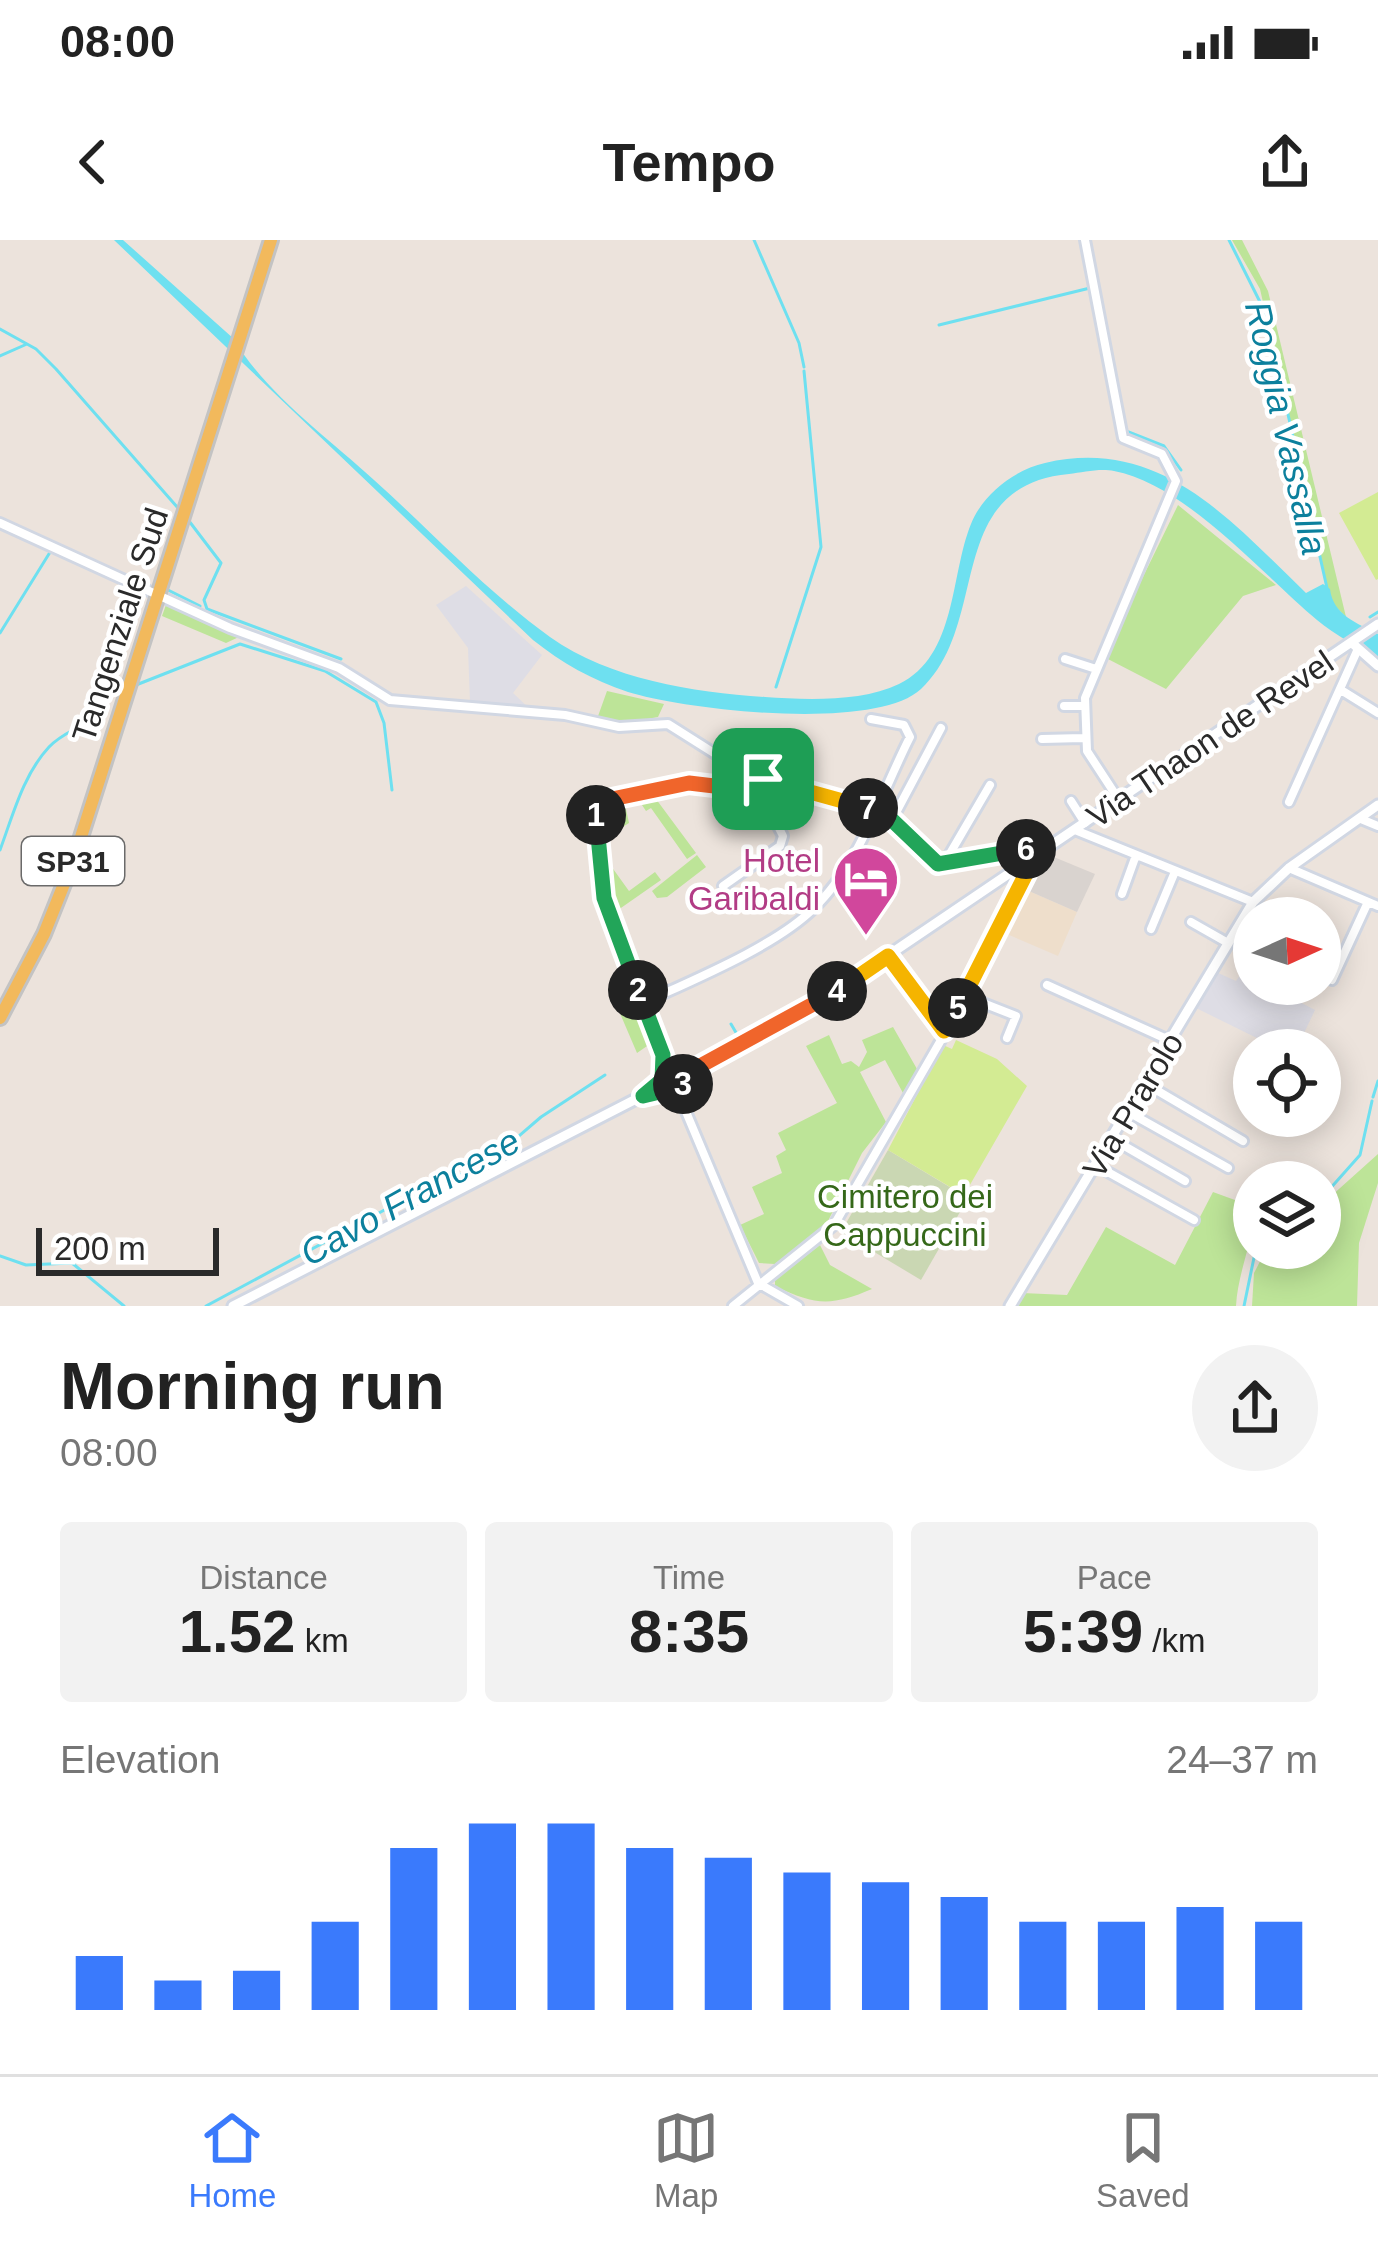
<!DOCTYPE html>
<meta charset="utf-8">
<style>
body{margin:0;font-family:Arial,sans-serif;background:#f2f2f2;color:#222;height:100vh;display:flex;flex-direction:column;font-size:45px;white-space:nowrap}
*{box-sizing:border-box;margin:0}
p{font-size:39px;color:#767676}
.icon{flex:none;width:66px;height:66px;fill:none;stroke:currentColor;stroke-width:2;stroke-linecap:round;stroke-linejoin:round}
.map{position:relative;height:1066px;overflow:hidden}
.details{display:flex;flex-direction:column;background:#fff;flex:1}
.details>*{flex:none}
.needle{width:78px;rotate:87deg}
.buttons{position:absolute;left:1233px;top:657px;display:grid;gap:24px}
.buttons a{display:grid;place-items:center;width:108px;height:108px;border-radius:50%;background:#fff;box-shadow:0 6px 30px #0003;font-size:60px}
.scale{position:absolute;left:36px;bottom:30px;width:183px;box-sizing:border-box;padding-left:12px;border:6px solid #2a2a2a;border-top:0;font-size:33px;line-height:42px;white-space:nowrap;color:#2a2a2a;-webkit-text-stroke:9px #fff;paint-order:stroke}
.pin{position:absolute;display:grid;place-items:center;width:102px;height:102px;color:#fff;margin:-51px;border-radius:24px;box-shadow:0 6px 18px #0006}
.km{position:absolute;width:60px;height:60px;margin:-30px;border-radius:50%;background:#222;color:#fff;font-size:33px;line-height:60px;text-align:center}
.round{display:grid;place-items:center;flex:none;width:126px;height:126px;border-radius:63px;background:#f2f2f2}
.headline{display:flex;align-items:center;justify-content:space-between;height:204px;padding:0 60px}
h1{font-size:66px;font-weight:700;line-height:90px}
.metrics{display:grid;grid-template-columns:repeat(3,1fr);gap:18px;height:204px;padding:12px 60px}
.metrics div{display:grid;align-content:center;border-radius:12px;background:#f2f2f2;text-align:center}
.metrics b{font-size:60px;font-weight:700}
.metrics small{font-size:33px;font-weight:400}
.metrics p{font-size:33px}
.chart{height:336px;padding:24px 60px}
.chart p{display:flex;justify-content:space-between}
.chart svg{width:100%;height:216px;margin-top:12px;stroke:#3a7afc;stroke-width:6}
.status{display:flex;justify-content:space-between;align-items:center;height:84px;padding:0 60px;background:#fff;direction:ltr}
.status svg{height:33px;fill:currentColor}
header{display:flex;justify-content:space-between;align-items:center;height:156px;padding:0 60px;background:#fff;font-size:54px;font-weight:700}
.tabs{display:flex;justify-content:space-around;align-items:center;height:168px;border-top:3px solid #e0e0e0;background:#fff;font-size:33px;color:#767676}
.tabs a{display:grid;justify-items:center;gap:6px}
.tabs .selected{color:#3a7afc}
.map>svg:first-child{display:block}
.industrial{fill:#dedde5}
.education{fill:#eedecb}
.green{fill:#bde498}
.cemetery{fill:#cad7b3}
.pitch{fill:#d3eb93}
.plaza{fill:#d9d3cf}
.water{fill:#6ee0f0}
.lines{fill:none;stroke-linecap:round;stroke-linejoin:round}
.stream{stroke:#6ee0f0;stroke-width:3}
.minor-casing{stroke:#d1d7e3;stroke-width:14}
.tertiary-casing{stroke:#d1d7e3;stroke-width:15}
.secondary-casing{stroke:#d1d7e3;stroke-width:15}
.primary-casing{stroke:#c3c3c3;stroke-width:18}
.minor{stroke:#fff;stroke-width:8}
.tertiary{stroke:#fff;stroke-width:9}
.secondary{stroke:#fff;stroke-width:9}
.primary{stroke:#f2b95c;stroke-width:12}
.split-1-casing{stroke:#fff;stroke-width:24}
.split-2-casing{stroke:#fff;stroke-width:24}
.split-3-casing{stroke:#fff;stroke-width:24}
.split-4-casing{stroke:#fff;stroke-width:24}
.split-5-casing{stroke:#fff;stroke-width:24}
.split-6-casing{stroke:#fff;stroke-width:24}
.split-7-casing{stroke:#fff;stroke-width:24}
.split-8-casing{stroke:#fff;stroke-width:24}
.split-1{stroke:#f0652b;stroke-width:15}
.split-2{stroke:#22a559;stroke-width:15}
.split-3{stroke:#22a559;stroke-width:15}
.split-4{stroke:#f0652b;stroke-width:15}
.split-5{stroke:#f5b400;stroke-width:15}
.split-6{stroke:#f5b400;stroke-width:15}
.split-7{stroke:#22a559;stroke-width:15}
.split-8{stroke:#f5b400;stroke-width:15}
.labels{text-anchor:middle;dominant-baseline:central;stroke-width:9;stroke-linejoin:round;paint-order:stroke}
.shield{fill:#fff;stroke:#6a6a6a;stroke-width:3}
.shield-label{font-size:30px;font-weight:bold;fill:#2a2a2a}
.street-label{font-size:33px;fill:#2a2a2a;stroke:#fff}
.hotel-label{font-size:33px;fill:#b23c85;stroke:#fff;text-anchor:end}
.park-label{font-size:33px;fill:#356819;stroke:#fff}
.water-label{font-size:36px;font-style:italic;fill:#0c809d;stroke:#fff}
</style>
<div class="status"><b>08:00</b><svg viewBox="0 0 49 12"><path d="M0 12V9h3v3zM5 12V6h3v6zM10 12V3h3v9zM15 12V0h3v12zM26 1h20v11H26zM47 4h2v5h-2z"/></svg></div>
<header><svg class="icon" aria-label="back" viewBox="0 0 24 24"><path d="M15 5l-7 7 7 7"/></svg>Tempo<svg class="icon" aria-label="share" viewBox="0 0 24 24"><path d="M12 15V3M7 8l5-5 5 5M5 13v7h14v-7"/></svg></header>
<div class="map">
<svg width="1378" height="1066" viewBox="0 0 1378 1066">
<rect width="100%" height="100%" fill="#ece3dc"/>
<path class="industrial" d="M466,346L542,415L513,453L532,471L470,462L468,408L436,365Z
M1216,732L1236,741L1242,732L1254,744H1265L1315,770L1296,810H1281L1196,768Z"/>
<path class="education" d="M1022,648L1077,672L1058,716L1002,692Z"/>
<path class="green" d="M1232,0H1242L1268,51L1346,377L1331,362L1260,49Z
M1178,265L1276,345L1243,356L1166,449L1104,417Z
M167,362L241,396L226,403L162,376Z
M607,451L664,464L658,477L627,483L597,479Z
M650,556L656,559L696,613L687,619L651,568L646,571L638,559Z
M624,560L629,583L602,600L604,569Z
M697,615L706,627L667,657L657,658L652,651Z
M611,626L629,651L655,632L661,640L618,670L608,655L605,629Z
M629,758L650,804L637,813L616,764Z
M893,787L917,829L903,853L885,820L860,832L886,882L862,913L826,985L775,1024L759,1023L740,985L764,974L752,947L782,933L776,916L786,910L778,893L837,863L806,806L829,795L842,824L851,821L859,827L867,812L862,800Z
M1378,914V943L1359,1003L1357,1066H1252L1254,1033L1267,1008H1320V966Z
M1213,952L1254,967C1254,1002 1238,1030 1236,1066H1015L1022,1053L1067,1055L1106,987L1175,1025Z
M820,1005L830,1025L872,1049C832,1066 816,1066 775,1046V1039Z"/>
<path class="cemetery" d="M888,910L968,958L921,1040L841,992Z"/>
<path class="pitch" d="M1378,252V339L1376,340L1339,273Z
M956,800L997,819L1027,846L967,950L976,954L972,960L888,910L943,805L952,809Z"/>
<path class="plaza" d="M1049,615L1095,634L1077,672L1022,648L1032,627Z"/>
<path class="water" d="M114,0H123L234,99C265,153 328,198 374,240C431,291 487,352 550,397C611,440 693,452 765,457C806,460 862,462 899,444C957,416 950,335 971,284C983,254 1014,230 1045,223C1160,196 1230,280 1306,353L1323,344L1330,349C1333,375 1357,383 1378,394V419C1358,407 1335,395 1317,380C1261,333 1186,245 1114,231C1101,228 1083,232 1069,234C942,246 992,383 921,449C875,492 686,470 628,452C592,440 562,423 533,400Z"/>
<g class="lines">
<path class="stream" d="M754,0L799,103L804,127
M1089,0L1126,191L1164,206L1181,230
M1229,0L1265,72L1327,348
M939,85L1090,48
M0,89L36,109L56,129L178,268
M0,116L27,104
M189,281L221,323L204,360L207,369L341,419
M166,349L200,366
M1370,377L1378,372
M0,393L52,309
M136,445L240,404L325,431L376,462L384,483L392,550
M776,447L821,307L804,131
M0,610C13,575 23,535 49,507C69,486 94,488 104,459L121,451
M731,784L738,796
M1373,857L1378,841
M1320,960L1360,915L1372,861
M0,1016L26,1025L72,1023L124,1066
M206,1066L390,967L491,920L541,877L605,835
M1244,1066L1256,1008"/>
<g class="minor-casing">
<path id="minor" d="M1085,0L1123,198L1162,214L1176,241L1085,458L1087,511L1119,560
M0,283L230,388L339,428L390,460L565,475L619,487L668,484L747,534L882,574L931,623L1021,608L1034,618
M1065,419L1096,429
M1341,450L1378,473
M1064,466H1084
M1042,499L1083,498
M1071,561L1085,583
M1289,562L1357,411
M1361,579L1378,586
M892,580L941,488
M1075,590L1253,662
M945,622L990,545
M1289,628L1378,666
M723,646L780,606L783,596L758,547
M1122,654L1135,618
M1191,682L1228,703
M1151,689L1174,634
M1234,694L1254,704
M888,716L944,791
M1320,734L1332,740L1368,662
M1047,745L1171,801
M965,756L1016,776L1007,798
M643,763C693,740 776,706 814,668C859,625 882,552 910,497L904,485L871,479
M664,835L663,815L604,658L596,572C608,557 678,540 699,543C721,545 747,561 763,539
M1146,844L1243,901
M683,845L684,867L758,1043L798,1066
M1130,873L1228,928
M1114,900L1185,941
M1097,926L1194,980
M733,1066L834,985L985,724L1027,623"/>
</g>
<g class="tertiary-casing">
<path id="tertiary" d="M1352,403L1378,426
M1010,1066L1253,662L1289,628L1378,565"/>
</g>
<g class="secondary-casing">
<path id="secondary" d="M684,841L674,830L662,840L666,849L677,850L700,826L834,752L1378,384
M233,1066L640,857L662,840"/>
</g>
<g class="primary-casing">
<path id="primary" d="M0,778L44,694L74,619L271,0"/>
</g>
<use href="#minor" class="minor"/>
<use href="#tertiary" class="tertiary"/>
<use href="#secondary" class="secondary"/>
<use href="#primary" class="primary"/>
</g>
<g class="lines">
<g class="split-1-casing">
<path id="split-1" d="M596,575L612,559L689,543L748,550L763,539"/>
</g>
<g class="split-2-casing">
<path id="split-2" d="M596,575L604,658L638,750"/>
</g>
<g class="split-3-casing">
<path id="split-3" d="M638,750L663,815L662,840L643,856L668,850L682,861L683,844"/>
</g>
<g class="split-4-casing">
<path id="split-4" d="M683,844L700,826L837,751"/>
</g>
<g class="split-5-casing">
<path id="split-5" d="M837,751L888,716L944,791L958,768"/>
</g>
<g class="split-6-casing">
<path id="split-6" d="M958,768L1034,618L1026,609"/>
</g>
<g class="split-7-casing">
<path id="split-7" d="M868,568L892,580L938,624L1026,609"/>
</g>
<g class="split-8-casing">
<path id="split-8" d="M763,539L868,568"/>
</g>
<use href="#split-1" class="split-1"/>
<use href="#split-2" class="split-2"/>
<use href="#split-3" class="split-3"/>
<use href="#split-4" class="split-4"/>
<use href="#split-5" class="split-5"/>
<use href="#split-6" class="split-6"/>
<use href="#split-7" class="split-7"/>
<use href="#split-8" class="split-8"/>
</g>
<defs>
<g id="hotel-pin" transform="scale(3.45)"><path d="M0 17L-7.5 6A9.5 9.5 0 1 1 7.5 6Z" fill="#d1479c" stroke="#fff"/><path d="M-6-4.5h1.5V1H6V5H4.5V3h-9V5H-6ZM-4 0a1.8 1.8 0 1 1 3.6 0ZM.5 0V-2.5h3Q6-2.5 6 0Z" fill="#fff"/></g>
</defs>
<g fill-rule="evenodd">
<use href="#hotel-pin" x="866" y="639"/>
</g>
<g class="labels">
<rect class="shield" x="22" y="597" width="102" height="48" rx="9"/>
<g class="shield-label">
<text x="73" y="621">SP31</text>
</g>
<g class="street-label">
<text transform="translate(120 385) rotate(-72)">Tangenziale Sud</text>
<text transform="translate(1210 499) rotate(-34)">Via Thaon de Revel</text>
<text transform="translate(1133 865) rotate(-59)">Via Prarolo</text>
</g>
<g class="hotel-label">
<text x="820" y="620">Hotel<tspan x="820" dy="38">Garibaldi</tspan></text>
</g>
<g class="park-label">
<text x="905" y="956">Cimitero dei<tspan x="905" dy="38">Cappuccini</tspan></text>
</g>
<g class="water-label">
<text transform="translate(1286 188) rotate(77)">Roggia Vassalla</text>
<text transform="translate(410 957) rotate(-29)">Cavo Francese</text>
</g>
</g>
</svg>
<div class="buttons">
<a><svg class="needle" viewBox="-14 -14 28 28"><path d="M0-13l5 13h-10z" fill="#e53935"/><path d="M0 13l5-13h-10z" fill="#767676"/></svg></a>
<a><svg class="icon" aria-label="locate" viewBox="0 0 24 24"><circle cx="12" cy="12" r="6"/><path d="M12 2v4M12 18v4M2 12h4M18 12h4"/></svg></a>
<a><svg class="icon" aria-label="layers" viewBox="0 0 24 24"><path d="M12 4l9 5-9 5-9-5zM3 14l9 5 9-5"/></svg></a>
</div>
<div class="scale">200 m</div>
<div class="pin" style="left:763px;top:539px;background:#1e9e55"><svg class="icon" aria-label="arrive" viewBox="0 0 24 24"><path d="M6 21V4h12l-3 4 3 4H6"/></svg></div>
<b class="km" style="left:596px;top:575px">1</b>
<b class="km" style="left:638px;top:750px">2</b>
<b class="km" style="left:683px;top:844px">3</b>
<b class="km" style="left:837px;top:751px">4</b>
<b class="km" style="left:958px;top:768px">5</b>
<b class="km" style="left:1026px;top:609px">6</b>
<b class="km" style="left:868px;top:568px">7</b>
</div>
<section class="details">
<div class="headline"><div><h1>Morning run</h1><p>08:00</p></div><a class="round"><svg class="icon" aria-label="share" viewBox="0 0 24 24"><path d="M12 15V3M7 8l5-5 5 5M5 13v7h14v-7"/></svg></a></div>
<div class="metrics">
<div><p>Distance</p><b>1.52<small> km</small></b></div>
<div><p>Time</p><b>8:35</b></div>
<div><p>Pace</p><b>5:39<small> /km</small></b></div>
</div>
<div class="chart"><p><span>Elevation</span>24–37 m</p>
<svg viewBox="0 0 160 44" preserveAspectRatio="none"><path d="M5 44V33M15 44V38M25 44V36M35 44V26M45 44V11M55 44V6M65 44V6M75 44V11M85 44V13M95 44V16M105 44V18M115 44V21M125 44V26M135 44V26M145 44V23M155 44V26"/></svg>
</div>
</section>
<nav class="tabs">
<a class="selected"><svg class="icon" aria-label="home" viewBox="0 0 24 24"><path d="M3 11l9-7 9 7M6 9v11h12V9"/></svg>Home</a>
<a><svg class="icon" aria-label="map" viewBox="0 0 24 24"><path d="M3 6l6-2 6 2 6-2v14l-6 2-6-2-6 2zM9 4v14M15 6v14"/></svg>Map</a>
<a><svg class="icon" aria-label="saved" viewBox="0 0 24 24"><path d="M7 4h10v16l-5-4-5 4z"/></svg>Saved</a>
</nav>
